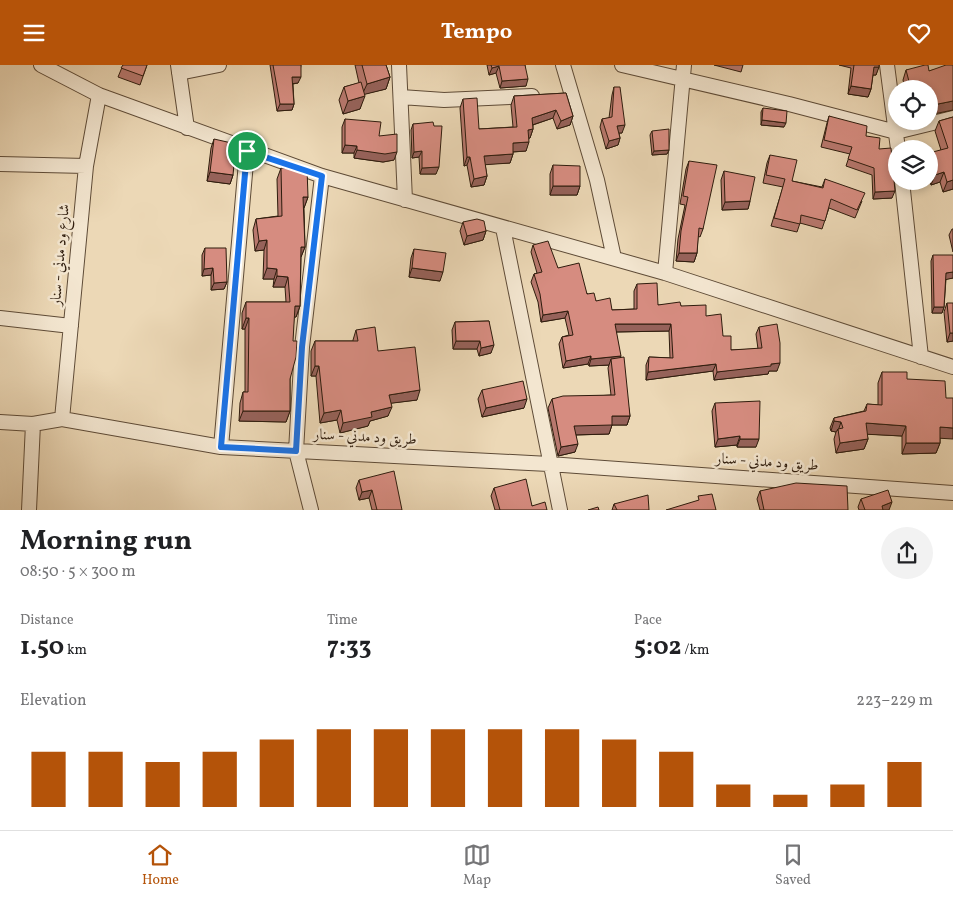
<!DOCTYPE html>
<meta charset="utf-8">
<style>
body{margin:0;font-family:Vollkorn,Amiri,serif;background:#f2f2f2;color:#202124;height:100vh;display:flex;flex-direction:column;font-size:19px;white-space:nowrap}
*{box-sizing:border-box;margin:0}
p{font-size:16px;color:#757577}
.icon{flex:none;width:28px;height:28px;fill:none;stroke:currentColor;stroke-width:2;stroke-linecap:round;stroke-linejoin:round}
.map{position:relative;height:445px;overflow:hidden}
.side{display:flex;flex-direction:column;background:#fff;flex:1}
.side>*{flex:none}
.buttons{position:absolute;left:888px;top:15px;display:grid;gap:10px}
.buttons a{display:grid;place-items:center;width:50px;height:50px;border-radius:50%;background:#fff;box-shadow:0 2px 8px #0003;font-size:25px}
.pin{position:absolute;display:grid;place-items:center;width:42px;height:42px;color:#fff;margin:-21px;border:2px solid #fff;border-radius:50%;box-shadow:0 1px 5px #0007}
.round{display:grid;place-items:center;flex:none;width:52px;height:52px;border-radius:26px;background:#f2f2f2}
.summary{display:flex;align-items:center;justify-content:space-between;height:85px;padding:0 20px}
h1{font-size:28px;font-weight:700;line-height:38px}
.figures{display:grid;grid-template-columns:repeat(3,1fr);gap:8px;height:85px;padding:5px 20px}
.figures div{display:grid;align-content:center}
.figures b{font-size:25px;font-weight:700}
.figures small{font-size:14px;font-weight:400}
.figures p{font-size:14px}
.chart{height:140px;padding:10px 20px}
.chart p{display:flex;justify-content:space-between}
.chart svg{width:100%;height:90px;margin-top:5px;stroke:#b45309;stroke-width:6}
header{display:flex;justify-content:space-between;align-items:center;height:65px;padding:0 20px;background:#b45309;color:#fff;font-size:22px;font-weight:700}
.dock{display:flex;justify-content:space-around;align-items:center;height:70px;border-top:1px solid #e0e0e0;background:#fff;font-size:14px;color:#757577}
.dock a{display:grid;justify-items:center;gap:2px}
.dock .selected{color:#b45309}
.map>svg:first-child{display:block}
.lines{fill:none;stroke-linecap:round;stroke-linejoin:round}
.street-casing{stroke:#5e4b37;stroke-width:16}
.street{stroke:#f3e6d0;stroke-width:14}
.wall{fill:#b8786e;stroke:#2e1c0d}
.shaded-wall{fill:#96625a;stroke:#2e1c0d}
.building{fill:#d68c80;stroke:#2e1c0d}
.route-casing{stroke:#fff;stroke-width:10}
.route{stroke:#1a73e8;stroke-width:6}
.labels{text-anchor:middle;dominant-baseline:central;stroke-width:5;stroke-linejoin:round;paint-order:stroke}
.street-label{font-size:15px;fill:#2e1c0d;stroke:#f3e6d0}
</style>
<header><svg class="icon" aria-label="menu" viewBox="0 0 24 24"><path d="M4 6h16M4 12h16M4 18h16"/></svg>Tempo<svg class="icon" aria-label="heart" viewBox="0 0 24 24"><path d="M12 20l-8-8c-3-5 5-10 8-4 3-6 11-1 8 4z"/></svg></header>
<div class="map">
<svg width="953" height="445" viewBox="0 0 953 445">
<rect width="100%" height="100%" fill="#ecd8b6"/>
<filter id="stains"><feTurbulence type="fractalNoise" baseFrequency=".004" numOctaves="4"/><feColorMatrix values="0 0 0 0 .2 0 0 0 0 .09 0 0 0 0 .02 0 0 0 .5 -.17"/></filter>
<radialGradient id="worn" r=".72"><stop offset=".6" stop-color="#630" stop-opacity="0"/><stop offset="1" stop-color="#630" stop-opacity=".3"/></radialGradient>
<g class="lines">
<g class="street-casing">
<path id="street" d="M41,0L99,30L322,111L665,208L953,302
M178,0L187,63
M399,0L405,135
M563,0L597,115L614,193
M622,0L789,39L896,67L953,53
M887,0L898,84
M179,8L219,0
M401,32L444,35L532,31
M0,99L86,101
M902,116L921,292
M503,163L560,445
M665,208L684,0
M0,253L71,261
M62,354L86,101L99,30
M0,357L33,359L62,354L221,382L549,399L953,428
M221,382L247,86
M29,445L33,359
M311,445L296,386L302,282L322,111"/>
</g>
<use href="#street" class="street"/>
</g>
<path class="wall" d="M123,0H147L140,20L118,12Z
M270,0H301L298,18L293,19L294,39L292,45L277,46Z
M355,0H386L390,12L386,24L364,29L360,44L343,49L339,35L344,22L359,18Z
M487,0H525L526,21L500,23L496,8L489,10Z
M714,0H743L741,7Z
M839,0H879L876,10H873L871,24L868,32L848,29L851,3Z
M953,0L929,50V24H905L903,15L906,5L929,6Z
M614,22L622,68H619L620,73L618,80L606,84L600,62L602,54L609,53L612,30Z
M566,28L573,51L570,60L557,64L553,53L533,60V64L530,73H529L526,86L513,87V89L510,98L485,99L487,111L484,120L471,122L467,100L464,101L460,43L463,34L479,64L513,62L511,40L514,31Z
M763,43L784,62L761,60V47Z
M829,51L866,71L879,84L892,133L873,134L872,110L846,101L850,89L821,82L827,58Z
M953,52V124L943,127L940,117L931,120L929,113V90L941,85L935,66L939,56Z
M345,54L379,71L394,95L383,97L354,93V88H342V62Z
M413,59L434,61L436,109H420L419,92L412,93L411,65Z
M652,66L669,85L667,89L652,90L650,70Z
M214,74L233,110L230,119L207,116L211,83Z
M770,90L792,116L822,122L825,114L862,136L855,153L829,143L822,164L800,158L797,167L771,161L783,122L763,118L767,98Z
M689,96L703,164L700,172L698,171L697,188L694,197L676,196L678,174L685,140L680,139L686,104Z
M553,100L580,121L577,130H550V109Z
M281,103L308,132L304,143L305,182L301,192L300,241L296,252H294L290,314V346L286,357L239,356L240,338L243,327H245V264H242V248L246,237H286L285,222H273L274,214H263L264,185L255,186L253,165L256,154L278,151L277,114Z
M724,106L750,136L748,144L722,145L721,115Z
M463,157L486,166L483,175L464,180L460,166Z
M952,164H953V187L949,170Z
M533,180L558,203L596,236L612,245L634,244V226L637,219L658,240L681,241L706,251L723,271L731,285L758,284L756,269L759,262L777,306H769L768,309L714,315L713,306L646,315V300L649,292L670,293L669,266L616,267L630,351L627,360H612L609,369L576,370L575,387L558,391L548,343L552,334L611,330L608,303L609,300L589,301L588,299L563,303L559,279L562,272L569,270L565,253L541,257L538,237L531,217L534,209L537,208L531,187Z
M205,183L227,217L224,224L211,225V210L202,211V190Z
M414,184L440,216L409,212L411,193Z
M933,190L953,213L946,214L944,242L942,248H932L931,196Z
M947,238L953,276L947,277L944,247Z
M489,256L491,288L479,291L477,284H453L452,265L455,257Z
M356,265L378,286L417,335L391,338L388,351L370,356L368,361L340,368L337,355L320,358L316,311H311V286L315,276H353V275Z
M882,307L907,314L940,373V378L936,388L902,389V371L867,369L868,374L864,384L836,388L834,374L836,367L831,366L830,363L834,353L864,346L867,339L878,340V318Z
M482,325L524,343L482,352L478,334Z
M715,338L756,382H737V380L715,382L712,346Z
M359,415L402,445H372L369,433L359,435L356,423Z
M494,423L532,441L547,445H495L491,431Z
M760,426L848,445H760L757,434Z
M861,434L889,445H859L858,442Z
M614,439L649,445H612Z"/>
<path class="shaded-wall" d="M499,1L496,8L489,10L492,3Z
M874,2H879L876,10H871Z
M292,12H301L298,18L290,19Z
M390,12L386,24L362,30L367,19Z
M528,14L526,21L500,23L502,16Z
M851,21L871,24L868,32L848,29Z
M365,31L360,44L343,49L348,36Z
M953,36V45L929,50L933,40Z
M280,39H294L292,45L277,46Z
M556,45L553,53L529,61L532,53Z
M573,51L570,60L557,64L561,56Z
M762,55L786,58L784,62L761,60Z
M625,60L622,68H615L617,61Z
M533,64L530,73H525L528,65Z
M620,73L618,80L606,84L609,76Z
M529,77L526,86L510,87L513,78Z
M345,80L357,81L354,88H342Z
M357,85L397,87L394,95L383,97L354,93Z
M669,85L667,89L652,90L654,86Z
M422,86L419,92L412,93L414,87Z
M513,89L510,98L481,100L484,91Z
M467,92H470L467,100L464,101Z
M439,102L436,109H420L422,103Z
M210,107L233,110L230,119L207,116Z
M944,107L940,117L931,120L935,110Z
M487,111L484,120L471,122L474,114Z
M953,115V124L943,127L947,117Z
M553,121H580L577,130H550Z
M895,126L892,133L873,134L875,127Z
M303,132H308L304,143H299Z
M750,136L748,144L722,145L725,137Z
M486,166L483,175L464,180L467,171Z
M267,175L264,185L255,186L259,176Z
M301,182H305L301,192H297Z
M679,188H697L694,197L676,196Z
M213,203L211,210L202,211L204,204Z
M267,203L277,204L274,214H263Z
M412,203L443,207L440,216L409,212Z
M953,207V213L944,215L946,208Z
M277,211L288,212L285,222H273Z
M227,217L224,224L211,225L214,218Z
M295,241H300L296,252H291Z
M934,242H944L942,248H932Z
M568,246L565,253L541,257L543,250Z
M246,253H249L245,264H242Z
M615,259H671L669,266L612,267Z
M950,268H953V276L947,277Z
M456,276H480L477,284H453Z
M494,280L491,288L479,291L481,283Z
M591,291L588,299L563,303L566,296Z
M621,291L618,299L611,294L609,300L589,301L591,294Z
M780,298L777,306H769L768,309L714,315L717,307L771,299Z
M716,299L713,306L646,315L648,307Z
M315,301H319L316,311H311Z
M420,325L417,335L385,339L389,330Z
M527,334L524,343L482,352L486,343Z
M392,342L388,351L370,356L368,361L340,368L343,358L371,347Z
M341,345L337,355L320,358L324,348Z
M243,346H290L286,357L239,356Z
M612,351H630L627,360H612L609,369L571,370L574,361Z
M834,356L841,357L838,366V364L836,367L831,366Z
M866,358L906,361L902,371L862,369Z
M940,362L953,363V374L936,373Z
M740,371L737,380L715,382L718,374Z
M740,374H759L756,382H737Z
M868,374L864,384L836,388L840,378Z
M906,378H940L936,388L902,389Z
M578,379L575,387L558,391L561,382Z
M372,425L369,433L359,435L362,427Z
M892,437L889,445H880L882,441Z"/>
<path class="building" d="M123,0H147L143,11L121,3Z
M273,0H301V12H292L294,39H280Z
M362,0H386L390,12L367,19Z
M491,0H525L528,14L502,16L499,1L492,3Z
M854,0H879V2H874L871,24L851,21Z
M925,0H928L929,6L946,0H953V36L933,40L931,34H929V24H911L906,5Z
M361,17L365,31L348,36L344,22Z
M614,22H620L625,60L617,61L620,73L609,76L602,54L612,52Z
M566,28L573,51L561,56L556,45L532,53L533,64L528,65L529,77L513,78V89L484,91L487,111L474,114L470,92H467L463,34L477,33L479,64L517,62L514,31Z
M763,43L787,46L786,58L762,55Z
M829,51L867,61L866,71L880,73L879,84L891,83L895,126L875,127L874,103L848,94L852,82L824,75Z
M953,52V115L947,117L944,107L935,110L929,88L948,83L939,56Z
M345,54L381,57L379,71L397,69V87L385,89L357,85V81L345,80Z
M433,57L434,61H442L439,102L422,103V86L414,87L413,59Z
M669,64V85L654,86L652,66Z
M214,74L236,79L233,110L210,107Z
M770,90L797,95L792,116L823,123L825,114L865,128L857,145L831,134L825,156L801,150L800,159L774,153L785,114L766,110Z
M689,96L717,100L703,164L699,163L697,188H679L681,166L688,132L683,131Z
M553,100L580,101V121H553Z
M281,103H307L308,132H303L305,182H301L300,241H295L293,276H297L296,292L290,314V346H243V327H248L249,253H246V237H290L288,212L277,211V204L267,203V175L259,176L256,154L282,151Z
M724,106L755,112L750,136L725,137Z
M477,154L484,156L486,166L467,171L463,157Z
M548,176L558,203L579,198L587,229L594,228L596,236L610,233L612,245L637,244V219L657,218L658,240L680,237L681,241L706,240V251L721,249L723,271H731V285L762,283L759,262L777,259L780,278V298L771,299V301L717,307L716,299L648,307L649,292L673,293L671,259H615L621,291L591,294V291L566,296L562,272L573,270L568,246L543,250L540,229L534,209L542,207L533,180Z
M205,183H226L227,217L214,218L213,203L204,204Z
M414,184L446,188L443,207L412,203Z
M933,190H953V207L946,208L944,242H934Z
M947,238H953V268H950Z
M489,256L494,280L481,283L480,276H456L455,257Z
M375,262L378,286L415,282L420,325L389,330L392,342L371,347L372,352L343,358L341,345L324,348L319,301H315V276H358L356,265Z
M624,292L630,351H612V360L574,361L578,379L561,382L552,334L563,331L615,330L611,294Z
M882,307H907V314L945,316L946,333H953V363L940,362V378H906V361L866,358L868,374L840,378L838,364L843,363L841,357L834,356V353L866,346L867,339L882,340Z
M523,316L527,334L486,343L482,325Z
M760,336L759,374H740V371L718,374L715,338Z
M394,406L402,445H377L372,425L362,427L359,415Z
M526,414L532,441L545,437L547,445H500L494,423Z
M796,418L847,421L848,445H764L760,426Z
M888,425L892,437L882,441L883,445H865L861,434Z
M712,429L716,445H666L699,435L698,431Z
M648,430L649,445H617L614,439Z
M598,442L599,445H588Z"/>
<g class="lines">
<g class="route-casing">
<path id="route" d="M247,86L322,111L302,282L296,386L221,382Z"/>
</g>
<use href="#route" class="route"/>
</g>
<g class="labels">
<g class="street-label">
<text transform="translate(61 190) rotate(-85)">شارع ود مدني - سنار</text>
<text transform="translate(365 373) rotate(3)">طريق ود مدني - سنار</text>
<text transform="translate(767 398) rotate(4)">طريق ود مدني - سنار</text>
</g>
</g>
<rect width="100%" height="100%" filter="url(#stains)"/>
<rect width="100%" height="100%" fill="url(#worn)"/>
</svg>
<div class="buttons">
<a><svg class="icon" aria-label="locate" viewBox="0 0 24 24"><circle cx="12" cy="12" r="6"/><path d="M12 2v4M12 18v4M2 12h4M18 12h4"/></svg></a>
<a><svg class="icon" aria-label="layers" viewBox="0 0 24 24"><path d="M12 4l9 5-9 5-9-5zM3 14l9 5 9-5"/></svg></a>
</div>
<div class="pin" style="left:247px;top:86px;background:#1e9e55"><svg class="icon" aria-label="arrive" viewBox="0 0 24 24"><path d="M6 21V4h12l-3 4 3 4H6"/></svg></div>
</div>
<section class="side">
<div class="summary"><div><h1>Morning run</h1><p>08:50 · 5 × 300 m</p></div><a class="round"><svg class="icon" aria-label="share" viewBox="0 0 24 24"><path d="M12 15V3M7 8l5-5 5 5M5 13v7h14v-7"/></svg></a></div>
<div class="figures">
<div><p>Distance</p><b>1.50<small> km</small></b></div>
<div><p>Time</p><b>7:33</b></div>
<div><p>Pace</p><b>5:02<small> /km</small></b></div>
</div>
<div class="chart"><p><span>Elevation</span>223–229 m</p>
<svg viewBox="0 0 160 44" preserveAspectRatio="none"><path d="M5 44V17M15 44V17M25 44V22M35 44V17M45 44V11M55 44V6M65 44V6M75 44V6M85 44V6M95 44V6M105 44V11M115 44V17M125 44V33M135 44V38M145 44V33M155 44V22"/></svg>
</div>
</section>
<nav class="dock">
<a class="selected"><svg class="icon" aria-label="home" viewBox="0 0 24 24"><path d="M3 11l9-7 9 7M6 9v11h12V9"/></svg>Home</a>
<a><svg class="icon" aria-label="map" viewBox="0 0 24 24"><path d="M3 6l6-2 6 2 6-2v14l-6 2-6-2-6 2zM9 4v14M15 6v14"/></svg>Map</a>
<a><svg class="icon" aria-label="saved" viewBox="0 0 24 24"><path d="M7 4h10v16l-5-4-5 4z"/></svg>Saved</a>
</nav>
